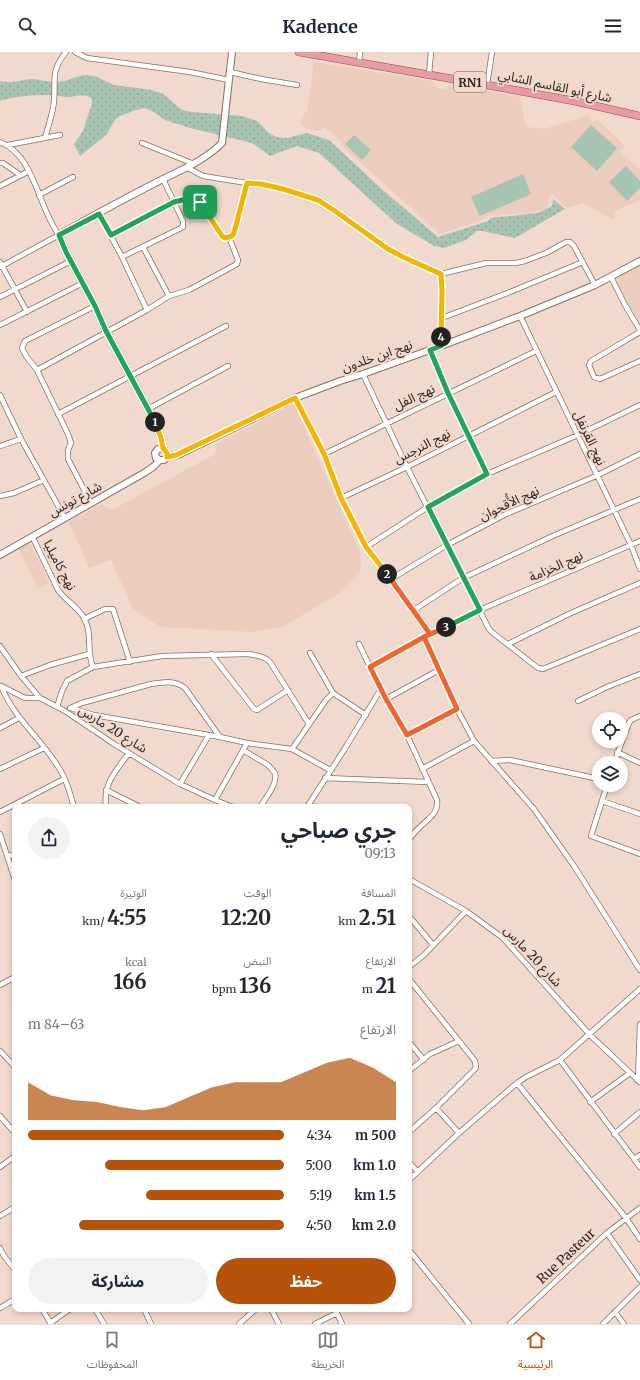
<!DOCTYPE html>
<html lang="ar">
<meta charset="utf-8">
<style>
body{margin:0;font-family:Merriweather,"Noto Sans Arabic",serif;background:#f2f2f3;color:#1f2937;direction:rtl;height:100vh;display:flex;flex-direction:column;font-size:15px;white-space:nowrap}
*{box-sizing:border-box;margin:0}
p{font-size:13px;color:#747a83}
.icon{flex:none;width:22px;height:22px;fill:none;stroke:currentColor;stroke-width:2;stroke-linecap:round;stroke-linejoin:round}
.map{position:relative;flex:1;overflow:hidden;direction:ltr}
.sheet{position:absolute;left:12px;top:752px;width:400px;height:508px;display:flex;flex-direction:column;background:#fff;border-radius:8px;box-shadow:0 2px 6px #0003;direction:rtl}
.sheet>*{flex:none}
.fabs{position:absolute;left:592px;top:660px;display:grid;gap:8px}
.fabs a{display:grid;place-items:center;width:36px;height:36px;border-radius:50%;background:#fff;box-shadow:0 2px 6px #0003;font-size:20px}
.pin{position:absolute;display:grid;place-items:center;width:34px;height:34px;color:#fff;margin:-17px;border-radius:8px;box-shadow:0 2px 6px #0006}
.km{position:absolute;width:20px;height:20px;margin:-10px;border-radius:50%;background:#222;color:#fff;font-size:11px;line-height:20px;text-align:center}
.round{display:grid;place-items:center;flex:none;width:42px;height:42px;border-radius:21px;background:#f2f2f3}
.head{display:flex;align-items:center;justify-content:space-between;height:68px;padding:0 16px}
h1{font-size:22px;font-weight:700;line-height:30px}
.figures{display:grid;grid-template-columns:repeat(3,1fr);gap:6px;height:68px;padding:4px 16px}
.figures div{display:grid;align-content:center}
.figures b{font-size:20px;font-weight:700}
.figures small{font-size:11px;font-weight:400}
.figures p{font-size:11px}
.chart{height:112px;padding:8px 16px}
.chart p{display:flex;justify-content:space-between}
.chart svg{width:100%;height:72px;margin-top:4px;fill:#b45309;opacity:.7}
.cta{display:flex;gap:8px;margin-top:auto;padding:8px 16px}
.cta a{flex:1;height:46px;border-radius:24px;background:#b45309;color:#fff;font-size:16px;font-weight:700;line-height:46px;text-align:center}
.cta a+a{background:#f2f2f3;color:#1f2937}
ul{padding:0 16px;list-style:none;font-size:13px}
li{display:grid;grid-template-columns:64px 48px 1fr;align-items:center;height:30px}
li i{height:10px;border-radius:5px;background:#b45309}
header{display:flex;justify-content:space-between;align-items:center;height:52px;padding:0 16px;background:#fff;font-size:18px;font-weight:700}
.dock{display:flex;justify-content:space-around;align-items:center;height:56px;border-top:1px solid #e0e1e3;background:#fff;font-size:11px;color:#747a83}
.dock a{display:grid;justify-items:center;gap:2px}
.dock .active{color:#b45309}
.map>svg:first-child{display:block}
.built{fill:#ecccbd}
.grass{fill:url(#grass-dots)}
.park{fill:#a7c3b2}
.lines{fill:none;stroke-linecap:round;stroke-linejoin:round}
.street-casing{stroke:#866f65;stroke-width:6}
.secondary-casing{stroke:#866f65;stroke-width:8}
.primary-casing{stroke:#9b474d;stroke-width:8}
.street{stroke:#fff;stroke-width:4.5}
.secondary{stroke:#fff;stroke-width:6}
.primary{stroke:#e69ca2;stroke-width:7}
.split-1-casing{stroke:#fff;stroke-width:8}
.split-2-casing{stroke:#fff;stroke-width:8}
.split-3-casing{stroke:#fff;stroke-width:8}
.split-4-casing{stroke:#fff;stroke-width:8}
.split-5-casing{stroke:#fff;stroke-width:8}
.split-1{stroke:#22a559;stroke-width:5}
.split-2{stroke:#f5b400;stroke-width:5}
.split-3{stroke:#f0652b;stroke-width:5}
.split-4{stroke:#22a559;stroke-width:5}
.split-5{stroke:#f5b400;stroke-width:5}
.labels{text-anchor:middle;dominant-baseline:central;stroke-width:4;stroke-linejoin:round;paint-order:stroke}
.shield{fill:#f2d9cd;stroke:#6a5b55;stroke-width:1}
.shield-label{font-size:12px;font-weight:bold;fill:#2f2521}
.street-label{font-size:13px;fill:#2f2521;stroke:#f2d9cd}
</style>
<header><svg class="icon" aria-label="menu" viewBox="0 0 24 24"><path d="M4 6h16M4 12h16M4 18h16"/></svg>Kadence<svg class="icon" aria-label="search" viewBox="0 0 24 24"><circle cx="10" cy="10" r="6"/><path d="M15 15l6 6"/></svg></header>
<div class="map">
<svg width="640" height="1272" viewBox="0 0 640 1272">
<defs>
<pattern id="grass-dots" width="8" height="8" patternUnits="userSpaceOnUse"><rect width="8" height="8" fill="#a7c3b2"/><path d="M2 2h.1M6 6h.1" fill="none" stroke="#90a799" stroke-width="1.8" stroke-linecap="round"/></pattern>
</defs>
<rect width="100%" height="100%" fill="#f2d9cd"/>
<path class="built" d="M314,10L432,29L438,36L446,38L451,31L520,45L525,72L529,77L532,75L544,77L589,63L592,70L598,68L625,94L620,100L640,118V149L614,159L615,166L612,167L609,166L597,158L583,151L567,156L551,141L547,156L537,160L487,164L480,169L440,182L340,92L342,90L332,81L323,75L321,78L317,79L306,76L301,72L303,62L307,60Z
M640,211V270L626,249L616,230L618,224Z
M294,352L360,500L361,512L360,521L341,540L284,574L253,580L161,575L133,557L111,508L89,516L69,470L102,452L112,458L215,402L216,392Z
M30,490L49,531L38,536L18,495Z"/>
<path class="grass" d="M86,23L95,24L114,33L152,38L163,42L182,58L192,60L242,64L257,69L269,81L276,85L287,86L307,81L329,88L385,140L438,185L488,169L490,166L538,161L552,154L553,147L565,157L515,186L486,180L484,179H477L466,188L444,196L434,194L397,172L319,101L297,94L270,104L252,91L190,76L165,68L154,60L145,56L136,58L120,64L115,68L106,83L80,104L74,92C85,78 84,76 89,60C91,55 92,52 92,47C84,40 77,45 68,45C64,45 60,44 56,43C37,43 18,43 0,49V29C11,32 20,28 31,27C40,27 50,31 59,30C68,29 76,24 86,23Z"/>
<path class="park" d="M591,73L617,96L597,119L571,95Z
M354,83L371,98L362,108L345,92Z
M626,114L640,129V136L627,149L609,130Z
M523,122L531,142L480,164L471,145Z"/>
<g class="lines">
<g class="street-casing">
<path id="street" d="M75,0L87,6L190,20L229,28
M359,11L360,0
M230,20L261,27L297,33
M429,22L431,0
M487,33L492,0
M45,86C48,74 53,62 54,49C56,27 50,20 66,0
M0,90C35,103 38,156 59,183L0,215
M142,91L194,112
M8,93L60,83
M0,111H3L20,123
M188,116L203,124L247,131L267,133L283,137L315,147L335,159L389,197L403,205L441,222L486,211H516L525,209L546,201L566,190H570L574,194L595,233
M0,134L29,119
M39,143L73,125
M99,162L122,205L147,258
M111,183L174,150L191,146L196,147L200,150L221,184C225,186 228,186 232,184L236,174L247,131
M143,195L169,244
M122,205L183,175V169L163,127
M0,210L27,260
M611,225L625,253L640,278
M0,245L71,209
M520,264L631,493L640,517
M442,266L510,240L583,210
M0,273L83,231
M640,280L591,309L589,313L594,325L600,327L640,309
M441,294L442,238L441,222
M430,298L448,341L487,422
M37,318L147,258L169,244L189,238L237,212L238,208L229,185
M363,322L407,415L489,577L493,581L538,616L543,617L640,577
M0,343L21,387L65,466
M295,346L324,402L341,446L366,495L414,558L430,582
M148,357L228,314
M58,362L226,274
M0,394L21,387
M324,402L536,299
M0,444L14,441L44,428
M341,446L407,415L556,340
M91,451L68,407V398L71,391L68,382L37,318L26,304L22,296L25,289L95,254
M32,484L58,538C66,549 78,555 84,566C93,582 86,599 93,615
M366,495L428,455L487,422L578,383L640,353
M391,527L447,493L504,463L596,424L640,402
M414,558L463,526L555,483L640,447
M84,567L105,557H113L130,610
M424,585L457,657L474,689L534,757L574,814L640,918
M359,592L370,615
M508,592L571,561L640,531
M0,594L21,624L40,646L65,659L114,692L180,732L215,748L233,755
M310,601L333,641L366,663
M211,602L254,657L257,658L288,638
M21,624L50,613L89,602
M1,634C15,669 46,690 63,723C68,733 71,744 74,755
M1,634L25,646H40
M386,647L439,618
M578,649L607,635L640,622
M57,655L62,639L67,629L93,615L162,604L247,602C255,603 264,604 270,610L309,672
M70,656L82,651L151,632C163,630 175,628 185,636L220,685
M71,656L94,663L220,685L247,691L292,697L330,718
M0,676L19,666
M407,683L457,657
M292,697L326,648L333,641
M243,698L268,713L275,721C278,732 266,745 260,755
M617,700L640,711
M491,709L510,708L599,727
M614,711L629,671L631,668L640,664
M0,717L44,696
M422,717L474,689
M325,726L428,730
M180,732L209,683
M607,733L591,784L640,802
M106,738L140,755
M215,748L247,691
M602,749L640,762
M106,755C103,731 116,719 129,701
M307,755L344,698L381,637
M0,760L64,727
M0,782L15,828
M409,787C413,783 416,778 420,775C428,767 439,761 437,748L407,683L386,647L370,615L424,585L480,558L640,489
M7,803L15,804
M409,827L466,859L503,886L590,983L640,1030
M409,864L433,893
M409,915L424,903L466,859
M409,927L475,1009L476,1016L436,1056L409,1080
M0,933L15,925
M409,990L424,1008
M0,999L15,1015
M560,1008L640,1115
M409,1019L430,1002L459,989
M638,1029L640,972
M517,1031L626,1166L640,1187
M590,1050L630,1021
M436,1056L459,1081
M0,1064L15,1081
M614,1082L640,1060
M634,1107L640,1103
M409,1110L418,1120
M0,1115L15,1104
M409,1128L459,1081L517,1031L526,1025L560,1008L640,937
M0,1164L15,1155
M607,1181L640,1228
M0,1196L4,1204L15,1218
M409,1198L469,1272
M0,1256L15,1247
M42,1257L51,1272
M95,1257L104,1272
M144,1257L151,1272
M271,1257L279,1272
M335,1257L342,1272
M615,1260L624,1272
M50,1271L70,1257
M239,1272L256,1257
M315,1272L337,1261
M510,1272L607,1181L640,1156
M603,1272L640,1235"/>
</g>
<g class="secondary-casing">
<path id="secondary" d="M167,405V401L163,396L161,386L154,368L106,279L95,254L66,200L59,183C92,164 126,146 159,129C181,118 204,109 222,91L232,0
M160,408H164L167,405L180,402L295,346L340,329L363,322L441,294L520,264L595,233L640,209
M160,408L156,406L155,401L158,397L163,396
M0,503L144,421L153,415L160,408"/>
</g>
<g class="primary-casing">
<path id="primary" d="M299,0L487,33L574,49L640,64"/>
</g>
<use href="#street" class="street"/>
<use href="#secondary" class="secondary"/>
<use href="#primary" class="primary"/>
</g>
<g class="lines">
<g class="split-1-casing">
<path id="split-1" d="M155,370L106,279L95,254L66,200L59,183L99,162L111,183L174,150L191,146L196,147L200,150"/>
</g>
<g class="split-2-casing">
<path id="split-2" d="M155,370L161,386L163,396L167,401V405L176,403L295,346L324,402L341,446L366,495L387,522"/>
</g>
<g class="split-3-casing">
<path id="split-3" d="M387,522L430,582L424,585L457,657L407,683L386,647L370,615L424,585L446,575"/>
</g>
<g class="split-4-casing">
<path id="split-4" d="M441,285V294L430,298L448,341L487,422L428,455L480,558L446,575"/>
</g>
<g class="split-5-casing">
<path id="split-5" d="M200,150L222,184L225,186L232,184L234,181L247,131L261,132L283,137L318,148L335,159L388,197L403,205L441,222L442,238L441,285"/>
</g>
<use href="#split-1" class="split-1"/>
<use href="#split-2" class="split-2"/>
<use href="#split-3" class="split-3"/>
<use href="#split-4" class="split-4"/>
<use href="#split-5" class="split-5"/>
</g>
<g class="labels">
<rect class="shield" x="454" y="20" width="32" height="20" rx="3"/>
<g class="shield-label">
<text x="470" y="30">RN1</text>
</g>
<g class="street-label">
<text transform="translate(555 34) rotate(12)">شارع أبو القاسم الشابي</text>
<text transform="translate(377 304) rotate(-19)">نهج ابن خلدون</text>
<text transform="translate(414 345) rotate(-25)">نهج الفل</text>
<text transform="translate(590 386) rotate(65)">نهج القرنفل</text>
<text transform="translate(422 394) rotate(-27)">نهج النرجس</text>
<text transform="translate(75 447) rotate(-29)">شارع تونس</text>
<text transform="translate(509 451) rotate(-25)">نهج الأُقحوان</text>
<text transform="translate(60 513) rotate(62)">نهج كاميليا</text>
<text transform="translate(556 514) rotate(-24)">نهج الخزامة</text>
<text transform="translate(113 677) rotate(32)">شارع 20 مارس</text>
<text transform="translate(533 904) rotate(47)">شارع 20 مارس</text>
<text transform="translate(566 1204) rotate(-43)">Rue Pasteur</text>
</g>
</g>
</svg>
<div class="fabs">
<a><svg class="icon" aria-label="locate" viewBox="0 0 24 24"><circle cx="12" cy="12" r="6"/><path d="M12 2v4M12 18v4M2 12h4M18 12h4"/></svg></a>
<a><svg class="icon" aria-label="layers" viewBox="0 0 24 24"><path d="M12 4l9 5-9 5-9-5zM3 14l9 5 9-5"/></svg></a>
</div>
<div class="pin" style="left:200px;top:150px;background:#1e9e55"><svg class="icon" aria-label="arrive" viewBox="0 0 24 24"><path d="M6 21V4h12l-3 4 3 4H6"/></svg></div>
<b class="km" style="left:155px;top:370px">1</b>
<b class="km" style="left:387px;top:522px">2</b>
<b class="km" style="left:446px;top:575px">3</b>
<b class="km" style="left:441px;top:285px">4</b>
<section class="sheet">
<div class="head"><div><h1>جري صباحي</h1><p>09:13</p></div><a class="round"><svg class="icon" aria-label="share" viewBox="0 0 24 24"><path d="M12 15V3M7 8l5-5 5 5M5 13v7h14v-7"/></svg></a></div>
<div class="figures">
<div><p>المسافة</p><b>2.51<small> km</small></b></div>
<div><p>الوقت</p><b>12:20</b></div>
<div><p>الوتيرة</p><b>4:55<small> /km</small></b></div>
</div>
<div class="figures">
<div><p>الارتفاع</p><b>21<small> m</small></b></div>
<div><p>النبض</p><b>136<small> bpm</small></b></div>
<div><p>kcal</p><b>166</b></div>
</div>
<div class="chart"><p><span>الارتفاع</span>63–84 m</p>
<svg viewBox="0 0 160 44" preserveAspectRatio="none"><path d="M0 44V21L10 29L20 32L30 33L40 36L50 38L60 36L70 30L80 24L90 21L100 21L110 21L120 15L130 9L140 6L150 12L160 21V44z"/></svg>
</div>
<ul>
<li><b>500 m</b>4:34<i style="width:100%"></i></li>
<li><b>1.0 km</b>5:00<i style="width:70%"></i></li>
<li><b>1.5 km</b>5:19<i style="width:54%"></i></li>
<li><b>2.0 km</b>4:50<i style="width:80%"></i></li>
</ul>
<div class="cta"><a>حفظ</a><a>مشاركة</a></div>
</section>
</div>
<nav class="dock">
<a class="active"><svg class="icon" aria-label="home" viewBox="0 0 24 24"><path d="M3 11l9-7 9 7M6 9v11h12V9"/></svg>الرئيسية</a>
<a><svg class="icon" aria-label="map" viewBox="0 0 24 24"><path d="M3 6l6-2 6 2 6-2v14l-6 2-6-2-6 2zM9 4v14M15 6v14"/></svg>الخريطة</a>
<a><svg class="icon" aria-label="saved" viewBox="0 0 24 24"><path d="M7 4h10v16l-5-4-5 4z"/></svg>المحفوظات</a>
</nav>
